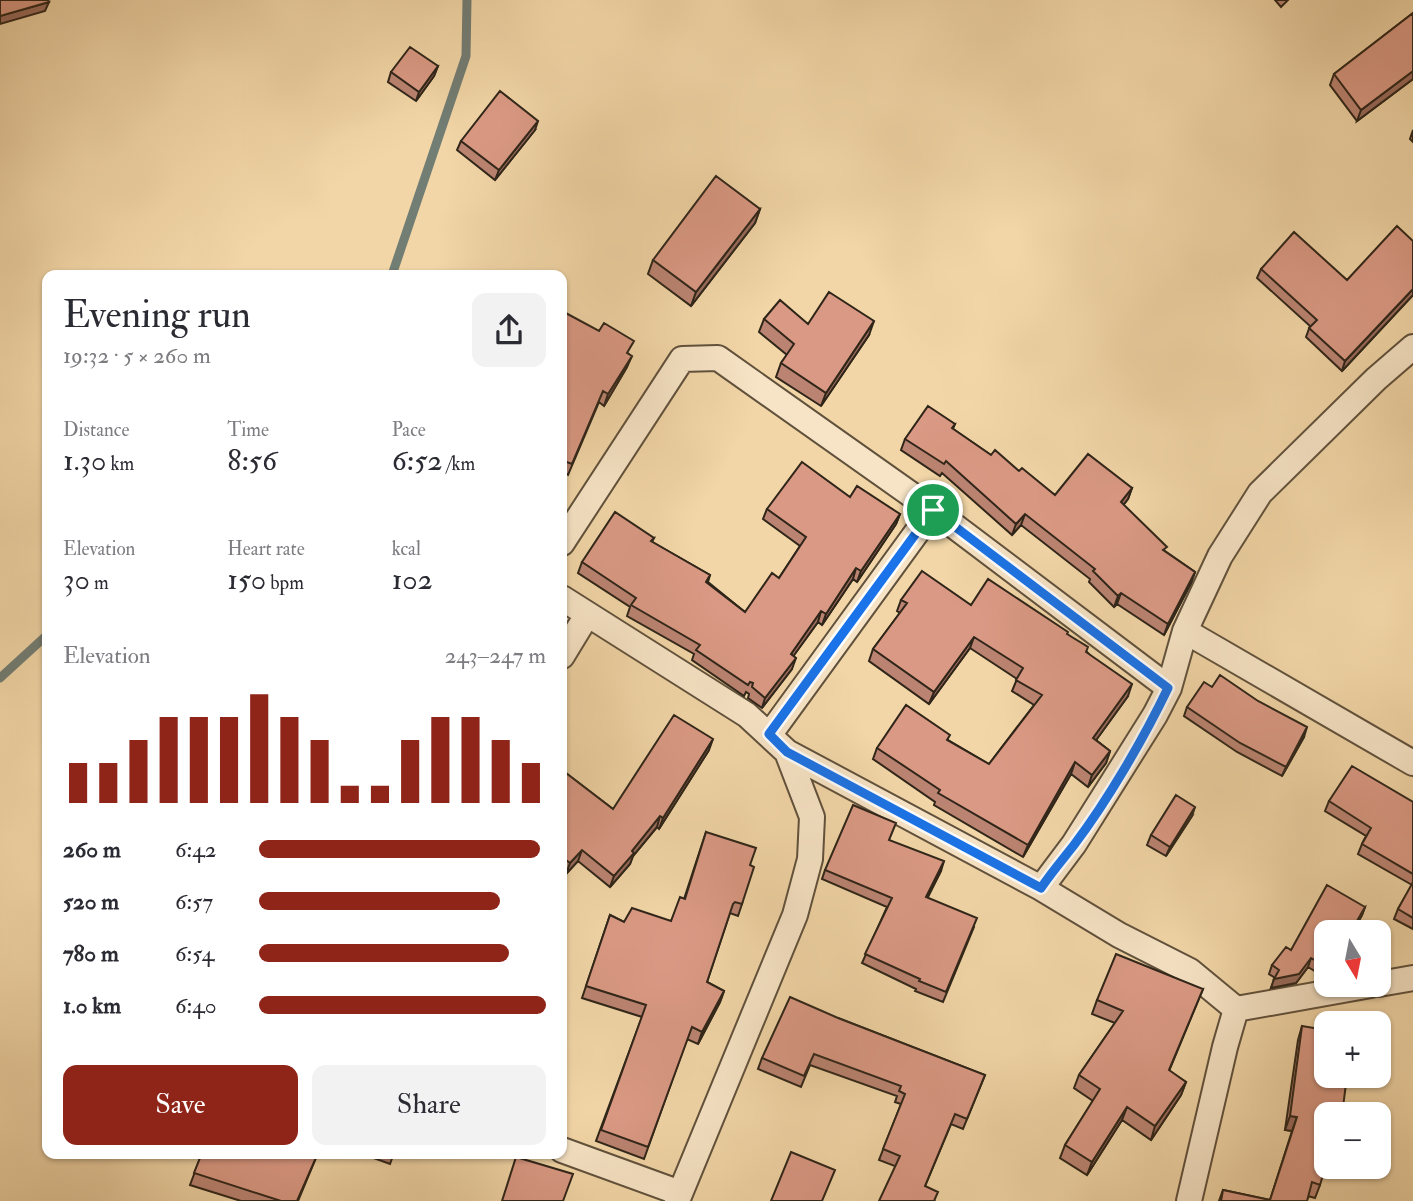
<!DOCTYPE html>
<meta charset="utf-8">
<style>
body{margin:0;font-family:"IM FELL Double Pica",serif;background:#f2f2f3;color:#2b2b33;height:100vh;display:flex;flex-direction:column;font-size:26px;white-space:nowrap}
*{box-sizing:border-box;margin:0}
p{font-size:23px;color:#7c7c81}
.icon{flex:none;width:38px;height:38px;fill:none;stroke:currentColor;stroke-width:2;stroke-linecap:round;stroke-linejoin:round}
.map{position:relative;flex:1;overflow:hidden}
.panel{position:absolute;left:42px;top:270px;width:525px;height:889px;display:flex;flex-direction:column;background:#fff;border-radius:14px;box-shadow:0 2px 5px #0004}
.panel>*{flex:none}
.needle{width:46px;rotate:170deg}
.tools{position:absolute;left:1314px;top:920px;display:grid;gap:14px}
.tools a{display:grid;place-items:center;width:77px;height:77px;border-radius:14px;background:#fff;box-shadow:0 2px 5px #0004;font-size:35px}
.pin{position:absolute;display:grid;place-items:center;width:60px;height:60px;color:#fff;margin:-30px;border:4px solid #fff;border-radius:50%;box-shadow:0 2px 7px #0007}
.round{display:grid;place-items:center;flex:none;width:74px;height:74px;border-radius:14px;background:#f2f2f3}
.overview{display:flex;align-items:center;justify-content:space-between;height:119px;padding:0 21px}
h1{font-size:38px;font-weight:600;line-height:52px}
.stats{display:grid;grid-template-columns:repeat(3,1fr);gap:10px;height:119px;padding:7px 21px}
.stats div{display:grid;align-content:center}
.stats b{font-size:30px;font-weight:600}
.stats small{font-size:19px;font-weight:400}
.stats p{font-size:19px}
.chart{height:196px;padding:14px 21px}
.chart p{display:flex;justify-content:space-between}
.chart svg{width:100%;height:126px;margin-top:7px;stroke:#8f2418;stroke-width:6}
.action{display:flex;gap:14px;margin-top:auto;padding:14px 21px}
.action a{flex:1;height:80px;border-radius:14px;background:#8f2418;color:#fff;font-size:28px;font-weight:600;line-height:80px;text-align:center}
.action a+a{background:#f2f2f3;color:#2b2b33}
ul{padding:0 21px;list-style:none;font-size:23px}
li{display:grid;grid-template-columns:112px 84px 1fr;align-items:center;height:52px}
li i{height:18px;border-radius:9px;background:#8f2418}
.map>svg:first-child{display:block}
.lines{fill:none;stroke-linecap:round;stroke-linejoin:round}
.stream{stroke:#727d74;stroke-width:9}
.street-casing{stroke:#60513c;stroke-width:28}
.street{stroke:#f7e4c6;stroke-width:24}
.wall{fill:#bb8472;stroke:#2f2519;stroke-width:2}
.shaded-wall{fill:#996b5c;stroke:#2f2519;stroke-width:2}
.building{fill:#da9984;stroke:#2f2519;stroke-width:2}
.route-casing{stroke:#fff;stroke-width:14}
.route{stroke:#1a73e8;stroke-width:9}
</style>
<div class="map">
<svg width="1413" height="1201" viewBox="0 0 1413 1201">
<rect width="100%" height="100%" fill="#f2d6a7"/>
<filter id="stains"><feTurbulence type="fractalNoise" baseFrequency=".00286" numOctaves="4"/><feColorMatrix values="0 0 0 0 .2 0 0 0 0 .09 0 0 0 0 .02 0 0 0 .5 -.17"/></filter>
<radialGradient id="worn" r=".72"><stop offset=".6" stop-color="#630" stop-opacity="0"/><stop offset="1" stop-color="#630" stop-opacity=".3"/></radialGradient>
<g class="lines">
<path class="stream" d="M392,275L466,56L467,0
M0,678L47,635"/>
<g class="street-casing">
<path id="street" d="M562,543L682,359L718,358L933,510L1169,688
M562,598L747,715L787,752L812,817L810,859L795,915L677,1201
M1185,631L1413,763
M562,656L587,615
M770,734L933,510
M787,752L1041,888L1074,844L1155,715L1169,688L1185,631L1220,556L1260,493L1376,379L1413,347
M1041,888L1119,935L1190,971L1236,1009
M1379,984L1413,978
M1236,1009L1371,985
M562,1150L680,1193
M1189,1201L1225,1047L1236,1009"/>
</g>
<use href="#street" class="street"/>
</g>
<path class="wall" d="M1275,0H1288L1281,7Z
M1413,13V79L1357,121L1330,85L1334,74Z
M438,66L434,76L416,101L388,82L391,72Z
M535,130L495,180L457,150L461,141Z
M1413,130V142L1410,139Z
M760,209L755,223L691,306L648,274L653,260Z
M1413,241V295L1342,371L1306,337L1310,326L1257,278L1261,269L1347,280Z
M562,311L629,354L627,367L604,406L599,402L568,475L562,472Z
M764,319L808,324L869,335L821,406L776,377L781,363L787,355L759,332Z
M955,424L953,429L991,455L1019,471L1055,495L1132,488L1128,499L1123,505L1165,551L1195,572L1191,583L1164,635L1117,604L1114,607L1089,582L1090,579L1021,525L1012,535L942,473L940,476L901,450L905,439Z
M850,497L900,514L896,524L857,582L853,579L822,625L818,622L793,656L792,669L762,708L748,698L749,694L746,692L744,696L692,660L694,654L627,616L630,607L578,573L582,562L654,538L652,542L710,575L708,582L745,612L779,578L800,546L763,519L767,509Z
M901,600L971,605L1067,634L1087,652L1128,696L1096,740L1110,751L1106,763L1088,787L1071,774L1023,857L934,805L935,802L873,759L877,748L948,740L989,764L1034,705L1012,691L1017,679L970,648L929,704L869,661L873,649L900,613L897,611Z
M1212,687L1304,737L1282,776L1237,752L1184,716L1187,707Z
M709,750L659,829L657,827L633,856L630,864L610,887L578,861L566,874L562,871V770L613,809Z
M1329,801L1413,802V929L1394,919L1398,909L1412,885L1358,854L1362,844L1366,836L1325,811Z
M1192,816L1166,856L1147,845L1151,835Z
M706,832L750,865L742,904L738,916L730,913L707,982L724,991L720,1002L698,1044L687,1039L644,1159L596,1141L642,1017L582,998L610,915L624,922L671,921L684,899Z
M889,840L941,871L927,898L974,927L943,1002L915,991L916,989L862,963L887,907L822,879L825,870Z
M1365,907L1362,915L1352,933H1326V978L1308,967L1296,983L1271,988L1275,978L1269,974L1272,965L1291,950Z
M1203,989L1169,1071L1186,1082L1181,1095L1151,1140L1122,1120L1087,1175L1060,1158L1065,1145L1093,1101L1074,1088L1079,1075L1115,1023L1092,1014L1097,1000Z
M838,1018L985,1075L963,1129L951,1124L925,1186L935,1201L895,1166L879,1160L901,1104L895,1102L897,1096L810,1065L801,1087L758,1069L762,1058Z
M1302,1026L1320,1185L1315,1198L1308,1196L1307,1201H1219L1223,1190L1270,1200L1292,1131L1285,1130L1298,1040Z
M202,1153H318L298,1201H241L190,1185Z
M360,1153H394L390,1164Z"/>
<path class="shaded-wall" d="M49,2L45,11L0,24V16Z
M438,66L434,76L416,101L419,92Z
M1413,71V79L1357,121L1361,110Z
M538,121L535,130L495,180L499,170Z
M760,209L755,223L691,306L696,292Z
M1413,289V295L1342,371L1345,361Z
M874,321L869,335L821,406L826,393Z
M632,356L627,367L604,406L608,394Z
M1132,488L1128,499L1117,513L1121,502Z
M900,514L896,524L857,582L861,571Z
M1025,514L1021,525L1012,535L1016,524Z
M856,568L853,579L822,625L826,614Z
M1195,572L1191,583L1164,635L1168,624Z
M1121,593L1117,604L1114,607L1118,596Z
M821,611L818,622L787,665L791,654Z
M974,637L970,648L929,704L934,692Z
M796,658L792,669L762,708L765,698Z
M1132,684L1128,696L1089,750L1093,738Z
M1307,727L1304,737L1282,776L1286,767Z
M713,739L709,750L659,829L663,818Z
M1110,751L1106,763L1088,787L1092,775Z
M1075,762L1071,774L1023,857L1028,845Z
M1195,807L1192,816L1166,856L1170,847Z
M660,816L657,827L633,856L630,864L610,887L614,876L632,851Z
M582,850L578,861L566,874L570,863Z
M944,861L941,871L923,907L926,897Z
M1365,907L1362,915L1352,933H1350Z
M1311,958L1308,967L1296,983L1271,988L1274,979Z
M724,991L720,1002L698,1044L702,1032Z
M1186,1082L1181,1095L1151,1140L1155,1126Z
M1127,1107L1122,1120L1087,1175L1092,1162Z
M1290,1116L1297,1117L1292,1131L1285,1130Z"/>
<path class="building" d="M0,0H48L49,2L0,16Z
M1413,13V71L1361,110L1334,74Z
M410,47L438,66L419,92L391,72Z
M500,91L538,121L499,170L461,141Z
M716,176L760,209L696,292L653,260Z
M1397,226L1413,241V289L1345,361L1309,328L1317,320L1261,269L1294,232L1347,280Z
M829,292L874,321L826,393L781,363L794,344L764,319L780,300L808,324Z
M562,311L599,331L604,323L634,341L627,353L632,356L608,394L603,391L572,464L564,461L562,466Z
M928,406L955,424L952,428L991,455L995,450L1019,471L1022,468L1055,495L1088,454L1132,488L1121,502L1167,547L1163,550L1195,572L1168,624L1121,593L1118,596L1093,571L1095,569L1025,514L1016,524L946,461L944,464L905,439Z
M802,462L850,497L857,486L900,514L861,571L856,568L826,614L821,611L791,654L796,658L765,698L752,687L753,683L750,682L748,685L696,650L700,645L631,605L636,598L582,562L615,512L654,538L651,541L710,575L706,582L745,612L772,573L779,578L806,537L767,509Z
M922,571L971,605L988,579L1068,632L1067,634L1088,647L1086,652L1132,684L1093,738L1110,751L1092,775L1075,762L1028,845L938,793L940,790L877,748L906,705L950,735L947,740L989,764L1042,695L1016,680L1023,668L974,637L934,692L873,649L907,603L901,600Z
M1220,675L1258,701L1307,727L1286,767L1240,743L1187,707L1204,682L1212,687Z
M674,715L713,739L663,818L660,816L632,851L634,853L614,876L582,850L570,863L562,857V770L613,809Z
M1352,766L1413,802V874L1362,844L1371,828L1329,801Z
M1176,795L1195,807L1170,847L1151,835Z
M853,805L896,823L889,840L944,861L926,897L977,918L946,992L919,981L920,979L865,954L892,898L825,870Z
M706,832L756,848L750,865L754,867L742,904L735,902L733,904L707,982L724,991L702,1032L692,1027L648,1147L601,1130L646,1005L586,986L610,915L624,922L632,908L671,921L680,897L685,899Z
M1413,882V918L1398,909Z
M1327,885L1365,907L1350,933H1326V967L1311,958L1299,974L1274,979L1279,970L1272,965L1286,947L1291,950Z
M1116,954L1203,989L1169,1070L1186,1082L1155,1126L1127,1107L1092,1162L1065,1145L1100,1089L1079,1075L1123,1011L1097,1000Z
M790,997L838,1018L985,1075L967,1119L955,1114L925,1186L938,1192L934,1201H879L900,1156L883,1149L905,1094L899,1091L901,1086L814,1054L804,1076L762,1058Z
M1302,1026L1326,1030V1076H1347L1342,1115H1326V1165L1320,1185L1312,1182L1307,1201H1221L1223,1190L1270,1200L1297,1117L1290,1116Z
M791,1152L835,1170L822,1201H771Z
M202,1153H318L297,1201H281L194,1173Z
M516,1157L573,1174L563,1201H502Z"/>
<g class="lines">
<g class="route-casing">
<path id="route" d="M933,510L1168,688C1144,738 1108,800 1074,845C1063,859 1051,873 1041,888L787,752L769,734Z"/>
</g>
<use href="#route" class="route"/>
</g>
<rect width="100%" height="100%" filter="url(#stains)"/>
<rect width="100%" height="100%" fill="url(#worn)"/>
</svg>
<div class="tools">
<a><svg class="needle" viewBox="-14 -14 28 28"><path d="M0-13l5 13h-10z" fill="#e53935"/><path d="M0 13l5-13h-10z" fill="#7c7c81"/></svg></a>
<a>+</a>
<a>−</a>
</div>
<div class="pin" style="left:933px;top:510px;background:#1e9e55"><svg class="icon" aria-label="arrive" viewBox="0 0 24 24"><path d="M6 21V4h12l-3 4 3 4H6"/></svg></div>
<section class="panel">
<div class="overview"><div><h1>Evening run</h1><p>19:32 · 5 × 260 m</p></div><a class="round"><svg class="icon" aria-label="share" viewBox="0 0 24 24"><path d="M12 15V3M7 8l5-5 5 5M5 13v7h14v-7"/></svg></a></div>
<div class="stats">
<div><p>Distance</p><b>1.30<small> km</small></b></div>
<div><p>Time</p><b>8:56</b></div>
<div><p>Pace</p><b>6:52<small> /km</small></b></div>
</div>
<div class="stats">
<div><p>Elevation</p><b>30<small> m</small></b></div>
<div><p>Heart rate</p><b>150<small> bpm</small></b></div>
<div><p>kcal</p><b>102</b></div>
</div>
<div class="chart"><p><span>Elevation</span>243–247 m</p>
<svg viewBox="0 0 160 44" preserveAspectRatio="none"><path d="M5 44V30M15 44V30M25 44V22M35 44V14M45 44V14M55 44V14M65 44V6M75 44V14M85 44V22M95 44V38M105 44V38M115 44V22M125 44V14M135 44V14M145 44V22M155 44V30"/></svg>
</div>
<ul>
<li><b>260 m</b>6:42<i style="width:98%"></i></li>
<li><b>520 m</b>6:57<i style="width:84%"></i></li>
<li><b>780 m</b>6:54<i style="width:87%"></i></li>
<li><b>1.0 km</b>6:40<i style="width:100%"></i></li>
</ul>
<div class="action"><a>Save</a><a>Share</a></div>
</section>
</div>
